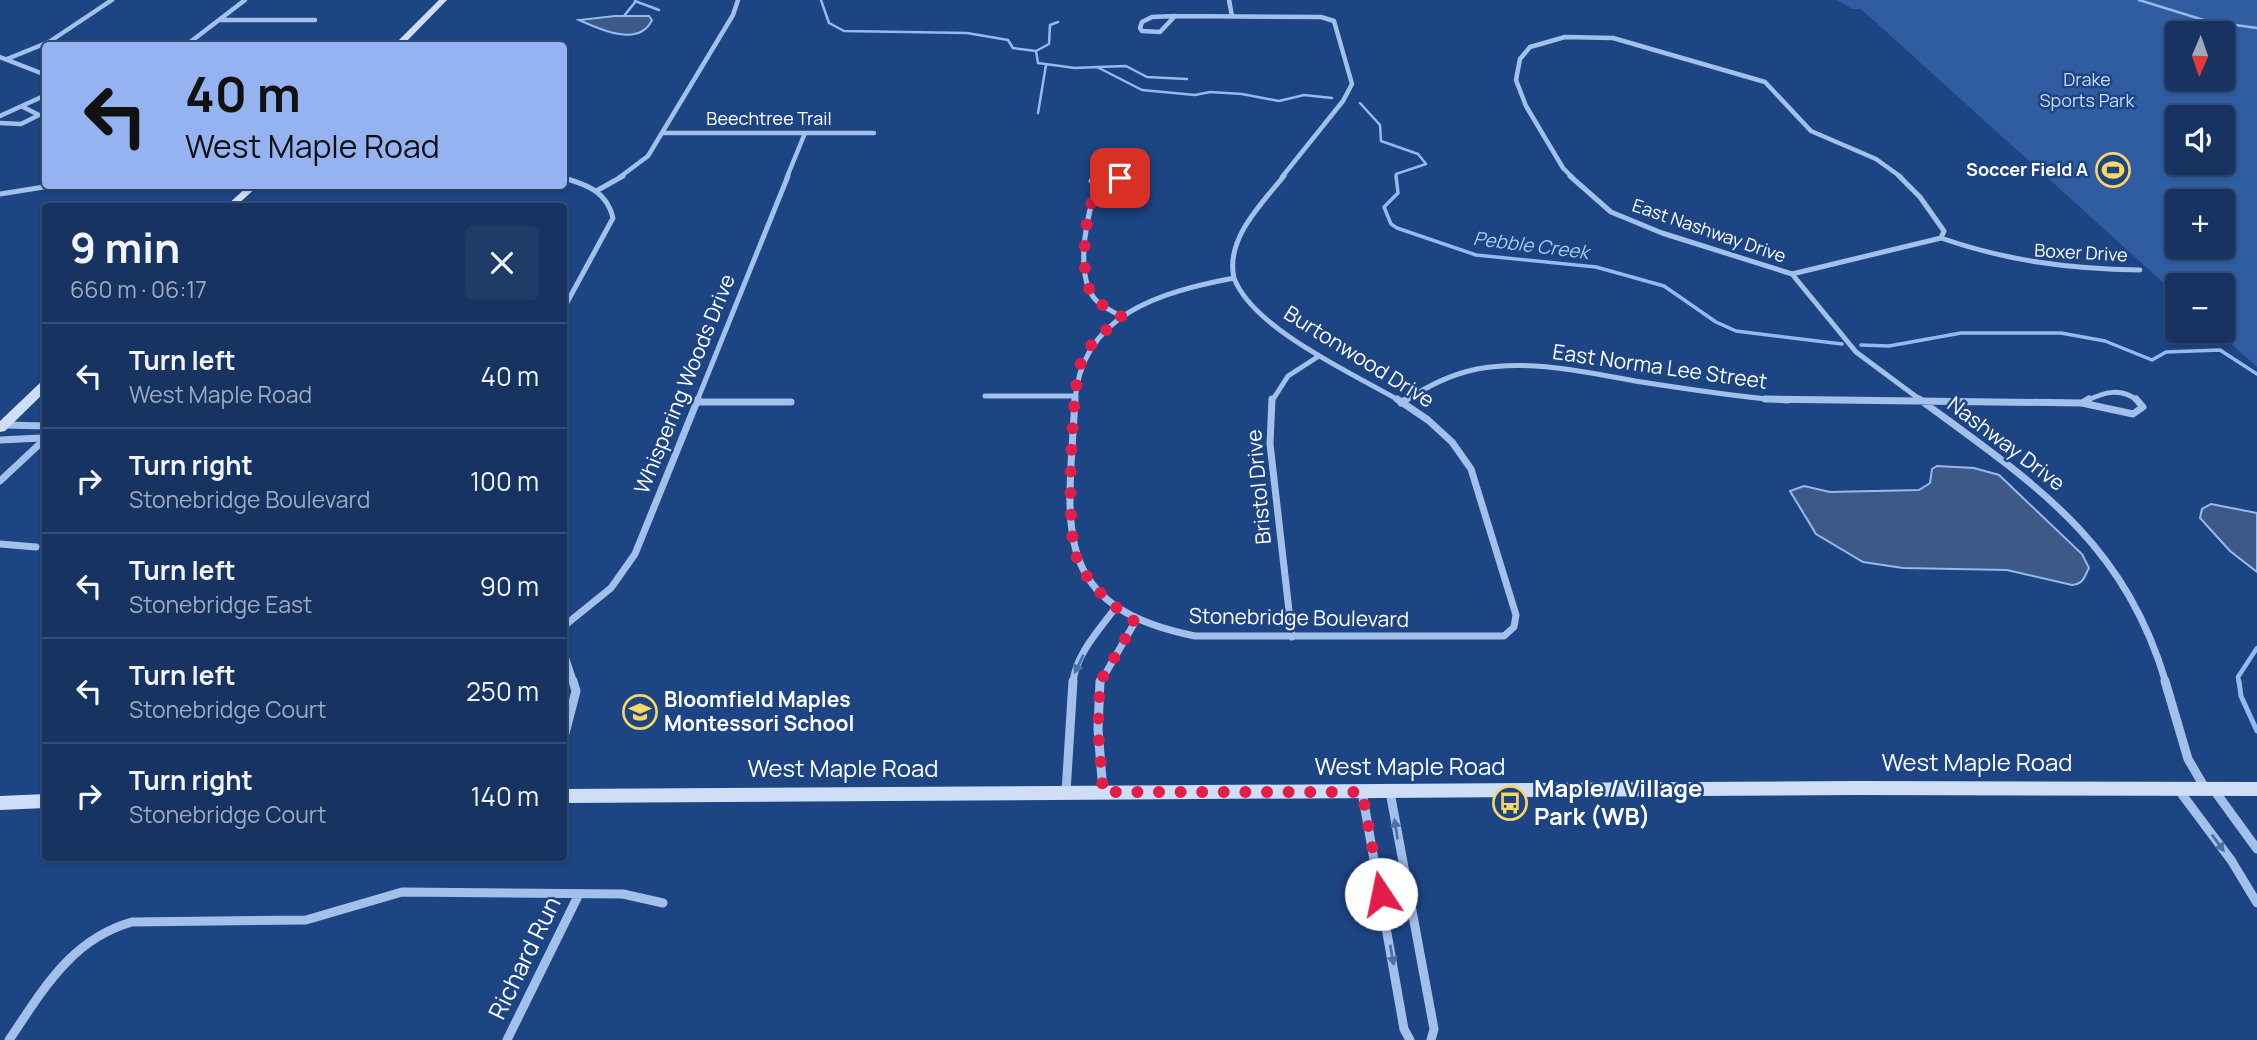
<!DOCTYPE html>
<meta charset="utf-8">
<style>
body{margin:0;font-family:Manrope,sans-serif;background:#1f3b68;color:#f1f3f6;height:100vh;display:flex;flex-direction:column;font-size:26px;white-space:nowrap}
*{box-sizing:border-box;margin:0}
p{font-size:23px;color:#9eaabe}
.icon{flex:none;width:38px;height:38px;fill:none;stroke:currentColor;stroke-width:2;stroke-linecap:round;stroke-linejoin:round}
.map{position:relative;flex:1;overflow:hidden}
.sheet{position:absolute;left:42px;top:203px;width:525px;height:658px;display:flex;flex-direction:column;background:#163362;border-radius:7px;box-shadow:0 2px 5px #0004,0 0 0 2px #354e77}
.sheet>*{flex:none}
.hud{position:absolute;left:42px;top:42px;width:525px;height:147px;border-radius:7px;box-shadow:0 2px 5px #0004,0 0 0 2px #354e77;background:#95b2f1;color:#111;overflow:hidden}
.needle{width:46px;rotate:182deg}
.tools{position:absolute;left:2165px;top:21px;display:grid;gap:14px}
.tools a{display:grid;place-items:center;width:70px;height:70px;border-radius:7px;background:#163362;box-shadow:0 2px 5px #0004,0 0 0 2px #354e77;font-size:35px}
.pin{position:absolute;display:grid;place-items:center;width:60px;height:60px;color:#fff;margin:-30px;border-radius:14px;box-shadow:0 4px 10px #0006}
.me{position:absolute;width:77px;margin:-38px;rotate:349deg;stroke-linejoin:round;filter:drop-shadow(0 0 5px #0008)}
.turn{display:flex;align-items:center;gap:24px;height:147px;padding:0 28px;font-size:32px}
.turn .icon{width:91px;height:91px;stroke-width:2.5}
.turn b{display:block;font-size:49px;line-height:60px}
.round{display:grid;place-items:center;flex:none;width:74px;height:74px;border-radius:7px;background:#1f3b68}
.overview{display:flex;align-items:center;justify-content:space-between;height:119px;padding:0 28px}
h1{font-size:42px;font-weight:700;line-height:52px}
ul{padding:0;list-style:none}
li{display:flex;align-items:center;gap:21px;height:105px;padding:0 28px;border-top:2px solid #354e77}
li div{flex:1}
li b{display:block;font-size:26px}
li em{font-style:normal}
.map>svg:first-child{display:block}
.green{fill:#305da1;fill-rule:evenodd}
.water{fill:#3c5987;stroke:#97baec;stroke-width:2}
.lines{fill:none;stroke-linecap:round;stroke-linejoin:round}
.stream-far3{stroke:#97baec;stroke-width:2.5}
.stream-far2{stroke:#97baec;stroke-width:3.5}
.stream-far1{stroke:#97baec;stroke-width:4.5}
.stream{stroke:#97baec;stroke-width:5}
.street-far3{stroke:#a3c0ea;stroke-width:4.5}
.street-far2{stroke:#a3c0ea;stroke-width:5}
.street-far1{stroke:#a3c0ea;stroke-width:7}
.street{stroke:#a3c0ea;stroke-width:9}
.secondary{fill:#cfdef7;fill-rule:evenodd}
.oneway{fill:#4c6fa7}
.route{stroke:#e11d48;stroke-width:12;stroke-dasharray:0 21.6}
.labels{text-anchor:middle;stroke-width:5;stroke-linejoin:round;paint-order:stroke}
.far-park-label{font-size:18px;fill:#c8dbf7;stroke:#1d4483}
.far-street-label{font-size:18px;fill:#fff;stroke:#1d4483}
.far-poi-label{font-size:18px;font-weight:bold;fill:#fff;stroke:#1d4483;text-anchor:end}
.far-water-label{font-size:19px;font-style:italic;fill:#afcaf1;stroke:#1d4483}
.street-label{font-size:21px;fill:#fff;stroke:#1d4483}
.poi-label{font-size:21px;font-weight:bold;fill:#fff;stroke:#1d4483;text-anchor:start}
.near-street-label{font-size:24px;fill:#fff;stroke:#1d4483}
.near-poi-label{font-size:24px;font-weight:bold;fill:#fff;stroke:#1d4483;text-anchor:start}
</style>
<div class="map">
<svg width="2257" height="1040" viewBox="0 0 2257 1040">
<rect width="100%" height="100%" fill="#1d4483"/>
<path class="green" d="M1837,0H2257V367L2217,331H2222V285H2177V295L1861,9H1852ZM2177,33H2222V79H2177ZM2177,117H2222V163H2177ZM2177,201H2222V247H2177Z"/>
<path class="water" d="M615,16H649L652,20C639,48 599,29 579,20Z
M1937,466L1974,468L1999,475L2082,554L2089,568C2084,577 2084,584 2072,585L2007,570L1903,568L1863,562L1816,534L1790,491L1804,486L1830,492L1919,490L1930,483L1932,469Z
M2211,504L2257,513V572L2230,551L2200,518L2202,509Z"/>
<g class="lines">
<path class="stream-far3" d="M821,0L829,23L844,31L967,33L1008,40L1013,48L1036,51
M2139,0L2207,21L2257,28
M635,1L659,10
M624,16L636,1
M1036,51L1038,63L1075,68L1097,67L1142,90L1195,95L1210,92L1242,94L1279,101L1304,95L1332,98
M1036,51L1049,44L1050,25L1058,22
M1098,67L1126,66L1147,77L1187,79
M1360,103L1380,125L1381,141L1418,154L1426,164L1396,174V177
M1038,113L1046,65"/>
<path class="stream-far2" d="M1396,176L1398,193L1384,207L1391,224L1397,228L1476,255L1596,267L1664,286L1716,322L1736,331L1842,344
M1861,345L1889,346L1961,333H2061L2105,341L2152,360L2166,352L2220,350L2257,374"/>
<path class="stream-far1" d="M2239,683L2238,677L2257,648"/>
<path class="stream" d="M2239,681L2241,696L2257,731"/>
<path class="street-far3" d="M1229,0L1232,16
M1175,16L1321,17L1334,21L1352,84L1343,101L1282,177
M1175,16L1160,32L1142,31L1140,28L1142,22L1152,17Z
M219,20H315
M185,46L245,0
M0,57L46,75
M7,59L49,42L112,0
M0,116L46,95
M0,123L21,124L39,115L23,107
M664,133H874
M620,177L648,156L733,15L738,0
M787,177L805,133
M1093,177L1095,173L1111,171L1119,177
M1572,177L1563,168L1526,106L1516,80L1520,59L1530,47L1565,37L1613,38L1765,82L1811,131L1876,159L1901,177"/>
<path class="street-far2" d="M1094,176L1091,181C1101,187 1111,187 1120,178L1117,176
M1570,176L1611,212L1662,233L1792,274L1941,238L1944,231L1920,197L1899,176
M564,178C588,185 607,192 613,218L564,308
M1099,185C1086,211 1075,273 1094,298C1101,307 1113,311 1122,317
M598,190L623,176
M0,194L50,186
M1941,238C2007,261 2070,269 2140,270
M1792,274L1856,352L1922,401
M1234,278C1253,329 1354,374 1400,401
M1234,278C1225,239 1262,203 1284,176
M985,396H1076
M697,401L788,176
M1075,401C1081,314 1161,292 1234,278
M1272,401L1288,376L1319,356
M1405,401C1428,386 1449,375 1477,369C1528,359 1584,372 1635,381C1686,389 1737,397 1788,401
M2086,401C2104,392 2121,387 2138,401"/>
<path class="street-far1" d="M1075,399C1069,522 1045,606 1195,636H1504L1514,627L1516,615L1471,469L1452,442L1428,420L1397,399
M1272,399L1270,444L1292,637
M1765,399L2082,403
M1919,399C2033,483 2123,539 2166,683
M697,402H791
M1401,403L1407,399
M2082,403L2133,414L2143,407L2136,399
M2082,403L2089,399
M4,425L46,426
M0,440L41,438
M0,481L46,438
M0,544L36,547
M564,626L611,588L635,554L698,399
M564,653L574,683
M1073,683C1075,655 1100,629 1116,607
M1100,683L1135,622"/>
<path class="street" d="M1100,681L1098,729L1103,792
M2165,681L2188,759L2205,788
M564,737L576,691L573,681
M2178,789L2231,860L2257,903
M2214,790L2257,849
M1066,792L1073,681
M1362,792L1404,1029L1410,1040
M1390,792L1434,1029L1431,1040
M9,1040C43,990 71,939 132,922L306,920L402,892L623,894L663,903
M507,1040L579,894"/>
<path class="secondary" d="M439,0H447L402,46H393Z
M248,186H258L236,206H226Z
M46,380V391L5,431L0,432V421L42,381Z
M1858,781L2257,782V796L1858,795L564,803V789Z
M46,794V808L0,810V796Z"/>
</g>
<defs><path id="oneway-solid" d="M-6-.8H1V-3.2L6.5 0L1 3.2V.8H-6Z" transform="scale(1.75)"/></defs>
<g class="oneway">
<use href="#oneway-solid" transform="translate(1079 664) rotate(116)"/>
<use href="#oneway-solid" transform="translate(1396 829) rotate(-99)"/>
<use href="#oneway-solid" transform="translate(2218 843) rotate(54)"/>
<use href="#oneway-solid" transform="translate(1392 955) rotate(80)"/>
</g>
<g class="lines">
<path class="route" d="M1120,178L1115,183L1099,185C1085,206 1077,276 1094,298C1100,305 1114,311 1122,317C1106,330 1091,341 1082,360C1071,383 1066,532 1076,556C1090,588 1108,601 1135,622L1100,682L1098,729L1103,792H1362L1381,894"/>
</g>
<defs>
<g id="stadium-ring" transform="scale(1.75)"><circle r="9.5" fill="#1d4483" stroke="#fad662" stroke-width="1.5"/><path d="M0-5a6.5 5 0 1 0 0 10a6.5 5 0 1 0 0-10ZM-3.5-1.8h7v3.6h-7Z" fill="#fad662"/></g>
<g id="school-ring" transform="scale(1.75)"><circle r="9.5" fill="#1d4483" stroke="#fad662" stroke-width="1.5"/><path d="M0-5L7-2L0 1L-7-2ZM-4 1L0 2.5L4 1V4Q0 6-4 4Z" fill="#fad662"/></g>
<g id="bus-ring" transform="scale(1.75)"><circle r="9.5" fill="#1d4483" stroke="#fad662" stroke-width="1.5"/><path d="M-5-6H5V4H4V6H2V4H-2V6H-4V4H-5ZM-3.5-4V0h7V-4ZM-3.5 1.2v1.5H-2V1.2ZM2 1.2v1.5H3.5V1.2Z" fill="#fad662"/></g>
</defs>
<g fill-rule="evenodd">
<use href="#stadium-ring" x="2113" y="170"/>
<use href="#school-ring" x="640" y="712"/>
<use href="#bus-ring" x="1510" y="803"/>
</g>
<g class="labels">
<g class="far-park-label">
<text x="2087" y="86">Drake<tspan x="2087" dy="21">Sports Park</tspan></text>
</g>
<g class="far-street-label">
<text x="769" y="125">Beechtree Trail</text>
<text transform="translate(1709 231) rotate(19)" y="6">East Nashway Drive</text>
<text transform="translate(2081 253) rotate(3)" y="6">Boxer Drive</text>
</g>
<g class="far-poi-label">
<text x="2088" y="176">Soccer Field A</text>
</g>
<g class="far-water-label">
<text transform="translate(1531 245) rotate(7)" y="7">Pebble Creek</text>
</g>
<g class="street-label">
<text transform="translate(1359 357) rotate(32)" y="7">Burtonwood Drive</text>
<text transform="translate(1660 367) rotate(8)" y="7">East Norma Lee Street</text>
<text transform="translate(685 384) rotate(-68)" y="7">Whispering Woods Drive</text>
<text transform="translate(2006 444) rotate(37)" y="7">Nashway Drive</text>
<text transform="translate(1259 487) rotate(-95)" y="7">Bristol Drive</text>
<text transform="translate(1299 618) rotate(1)" y="7">Stonebridge Boulevard</text>
</g>
<g class="poi-label">
<text x="664" y="707">Bloomfield Maples<tspan x="664" dy="24">Montessori School</tspan></text>
</g>
<g class="near-street-label">
<text x="1977" y="771">West Maple Road</text>
<text x="1410" y="775">West Maple Road</text>
<text x="843" y="777">West Maple Road</text>
<text transform="translate(525 958) rotate(-64)" y="8">Richard Run</text>
</g>
<g class="near-poi-label">
<text x="1534" y="797">Maple / Village<tspan x="1534" dy="28">Park (WB)</tspan></text>
</g>
</g>
</svg>
<div class="tools">
<a><svg class="needle" viewBox="-14 -14 28 28"><path d="M0-13l5 13h-10z" fill="#e53935"/><path d="M0 13l5-13h-10z" fill="#9eaabe"/></svg></a>
<a><svg class="icon" aria-label="sound" viewBox="0 0 24 24"><path d="M4 9h4l5-4v14l-5-4H4zM17 9q2 3 0 6"/></svg></a>
<a>+</a>
<a>−</a>
</div>
<div class="pin" style="left:1120px;top:178px;background:#d93025"><svg class="icon" aria-label="arrive" viewBox="0 0 24 24"><path d="M6 21V4h12l-3 4 3 4H6"/></svg></div>
<svg class="me" style="left:1381px;top:894px" viewBox="-20 -20 40 40"><circle r="19" fill="#fff"/><path d="M0-13L10 11 0 6-10 11z" fill="#e11d48"/></svg>
<div class="hud">
<div class="turn"><svg class="icon" aria-label="left" viewBox="0 0 24 24"><path d="M17 20v-9H6M10 6l-5 5 5 5"/></svg><div><b>40 m</b>West Maple Road</div></div>
</div>
<section class="sheet">
<div class="overview"><div><h1>9 min</h1><p>660 m · 06:17</p></div><a class="round"><svg class="icon" aria-label="close" viewBox="0 0 24 24"><path d="M6 6l12 12M18 6L6 18"/></svg></a></div>
<ul>
<li><svg class="icon" aria-label="left" viewBox="0 0 24 24"><path d="M17 20v-9H6M10 6l-5 5 5 5"/></svg><div><b>Turn left</b><p>West Maple Road</p></div><em>40 m</em></li>
<li><svg class="icon" aria-label="right" viewBox="0 0 24 24"><path d="M7 20v-9h11M14 6l5 5-5 5"/></svg><div><b>Turn right</b><p>Stonebridge Boulevard</p></div><em>100 m</em></li>
<li><svg class="icon" aria-label="left" viewBox="0 0 24 24"><path d="M17 20v-9H6M10 6l-5 5 5 5"/></svg><div><b>Turn left</b><p>Stonebridge East</p></div><em>90 m</em></li>
<li><svg class="icon" aria-label="left" viewBox="0 0 24 24"><path d="M17 20v-9H6M10 6l-5 5 5 5"/></svg><div><b>Turn left</b><p>Stonebridge Court</p></div><em>250 m</em></li>
<li><svg class="icon" aria-label="right" viewBox="0 0 24 24"><path d="M7 20v-9h11M14 6l5 5-5 5"/></svg><div><b>Turn right</b><p>Stonebridge Court</p></div><em>140 m</em></li>
</ul>
</section>
</div>
